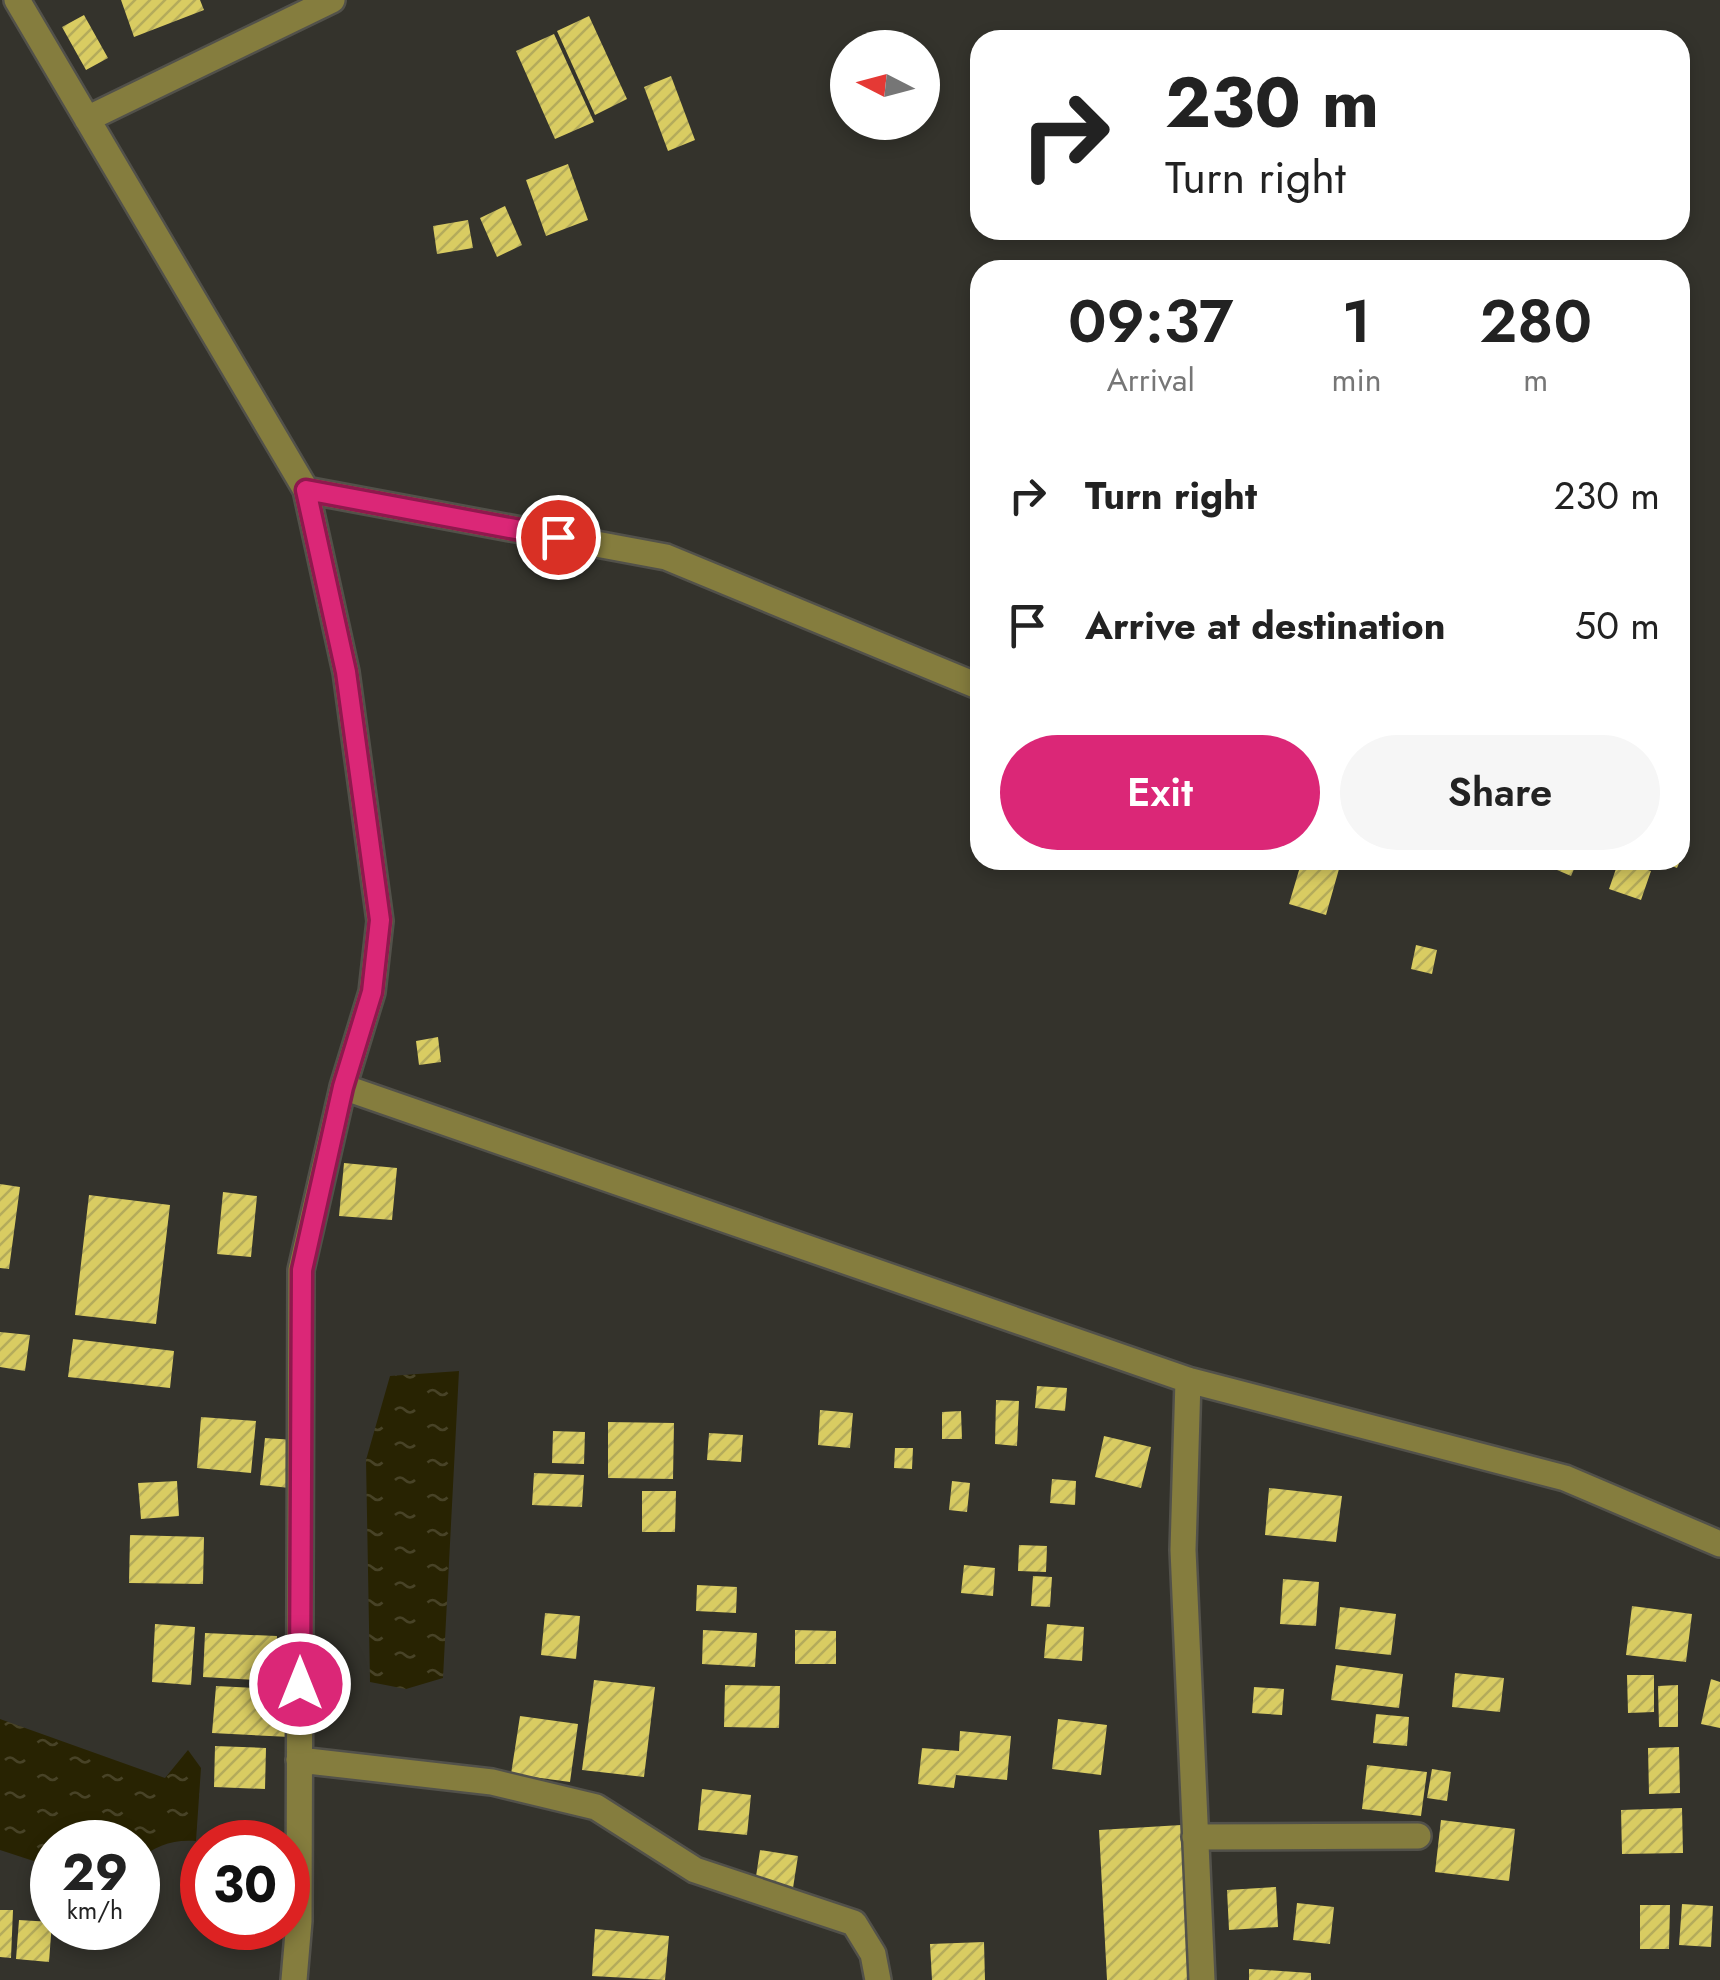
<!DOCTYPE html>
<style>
body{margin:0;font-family:Jost,sans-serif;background:#f6f6f6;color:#222;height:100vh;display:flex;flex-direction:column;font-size:38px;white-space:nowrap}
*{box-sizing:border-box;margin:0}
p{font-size:32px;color:#767676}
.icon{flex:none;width:55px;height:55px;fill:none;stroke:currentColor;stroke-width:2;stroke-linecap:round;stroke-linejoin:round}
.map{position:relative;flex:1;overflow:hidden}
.panel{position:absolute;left:970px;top:260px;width:720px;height:610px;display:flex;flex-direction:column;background:#fff;border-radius:30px;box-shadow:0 5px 15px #0003}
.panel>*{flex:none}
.banner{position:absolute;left:970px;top:30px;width:720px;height:210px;border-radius:30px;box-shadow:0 5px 15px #0003;background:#fff;color:#222;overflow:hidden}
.needle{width:65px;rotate:276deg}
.tools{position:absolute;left:830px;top:30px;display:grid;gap:20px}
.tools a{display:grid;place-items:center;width:110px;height:110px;border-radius:50%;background:#fff;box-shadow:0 5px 15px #0003;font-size:50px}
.speed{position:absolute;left:30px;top:1820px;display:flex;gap:20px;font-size:50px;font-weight:700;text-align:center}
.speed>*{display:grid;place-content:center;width:130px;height:130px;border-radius:50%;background:#fff;box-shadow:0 5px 15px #0003;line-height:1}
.speed small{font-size:25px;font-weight:400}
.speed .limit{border:15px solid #d22;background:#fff;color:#111}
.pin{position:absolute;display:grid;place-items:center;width:85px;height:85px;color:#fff;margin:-42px;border:5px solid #fff;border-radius:50%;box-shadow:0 2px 10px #0007}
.me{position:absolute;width:110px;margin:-55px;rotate:0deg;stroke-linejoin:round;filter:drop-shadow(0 0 8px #0008)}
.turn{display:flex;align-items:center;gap:35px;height:210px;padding:0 30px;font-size:45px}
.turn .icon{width:130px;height:130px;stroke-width:2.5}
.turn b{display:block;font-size:70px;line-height:85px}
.eta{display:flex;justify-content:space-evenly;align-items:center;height:170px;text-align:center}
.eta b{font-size:60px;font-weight:600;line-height:70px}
.button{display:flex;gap:20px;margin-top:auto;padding:20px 30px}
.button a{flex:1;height:115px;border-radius:60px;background:#db2777;color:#fff;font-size:40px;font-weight:600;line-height:115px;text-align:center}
.button a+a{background:#f6f6f6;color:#222}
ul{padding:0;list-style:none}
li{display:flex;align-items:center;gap:30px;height:130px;padding:0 30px}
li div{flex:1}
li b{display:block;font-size:38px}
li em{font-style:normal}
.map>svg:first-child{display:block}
.water{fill:url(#water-ripples)}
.building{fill:url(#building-hatch)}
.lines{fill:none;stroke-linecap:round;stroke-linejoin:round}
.minor-casing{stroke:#52514a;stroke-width:30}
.minor{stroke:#857d3e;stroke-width:25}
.route-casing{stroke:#8e194d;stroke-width:25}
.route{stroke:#db2777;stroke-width:18}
</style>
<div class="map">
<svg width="1720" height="1980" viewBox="0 0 1720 1980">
<defs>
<pattern id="water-ripples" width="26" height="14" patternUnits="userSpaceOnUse" patternTransform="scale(2.5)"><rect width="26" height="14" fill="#282302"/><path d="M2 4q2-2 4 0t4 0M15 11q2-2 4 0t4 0" fill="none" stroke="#484327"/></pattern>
<pattern id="building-hatch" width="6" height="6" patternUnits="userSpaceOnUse" patternTransform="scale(2.5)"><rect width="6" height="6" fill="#d9cc62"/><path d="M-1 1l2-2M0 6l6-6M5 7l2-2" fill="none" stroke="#b4ab5b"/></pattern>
</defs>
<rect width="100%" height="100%" fill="#34332c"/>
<path class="water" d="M459,1371L443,1678L406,1689L370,1682L366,1460L390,1376Z
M0,1719L165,1778L188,1750L201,1768L196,1841C173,1839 155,1846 138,1860V1842H52V1867L0,1850Z"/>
<path class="building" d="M121,0H200L204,10L134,37Z
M84,15L108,58L86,70L62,27Z
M589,16L627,99L595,115L557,31Z
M554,34L594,122L555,139L516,51Z
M671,76L695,140L668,151L644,87Z
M568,164L588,220L546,236L526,180Z
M505,206L522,245L497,257L480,218Z
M468,220L473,248L437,254L433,226Z
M1680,839L1688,842L1677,868L1657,860H1680Z
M1302,860L1339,869L1326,915L1289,904Z
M1534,860H1578L1571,876Z
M1619,860L1651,871L1641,900L1609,889Z
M1416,945L1437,950L1432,974L1411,969Z
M438,1037L441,1062L419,1065L416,1041Z
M344,1163L397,1168L392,1220L339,1216Z
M0,1184L20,1187L9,1269L0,1268Z
M223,1192L257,1196L251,1257L217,1254Z
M89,1195L170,1205L156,1324L75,1315Z
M0,1332L30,1335L25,1371L0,1367Z
M73,1339L174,1351L170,1388L68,1377Z
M1037,1386L1067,1388L1065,1411L1035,1408Z
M996,1400L1019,1401L1017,1446L995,1444Z
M820,1410L853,1413L850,1448L818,1445Z
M961,1411L962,1439H942V1412Z
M201,1417L256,1421L251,1473L197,1468Z
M608,1422L674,1423L673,1479L608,1478Z
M553,1431L585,1432L584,1464L552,1463Z
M709,1433L743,1435L741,1462L707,1460Z
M1104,1436L1151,1447L1141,1488L1095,1477Z
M265,1438L294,1440L290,1488L260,1485Z
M895,1448H913L912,1469L894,1468Z
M534,1473L584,1475L582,1507L532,1505Z
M1052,1479L1076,1481L1075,1505L1050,1503Z
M177,1481L179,1516L141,1519L138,1483Z
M952,1481L970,1483L967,1512L949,1510Z
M1269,1488L1342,1496L1336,1542L1265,1535Z
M642,1491H676L675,1532H642Z
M130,1535L204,1537L203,1584L129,1583Z
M1019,1545L1047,1546L1046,1572L1018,1571Z
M964,1565L995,1568L993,1596L961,1593Z
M1033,1576L1052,1577L1050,1607L1031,1606Z
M1283,1579L1319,1582L1316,1626L1280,1624Z
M697,1585L737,1587L736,1613L696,1611Z
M1632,1606L1692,1614L1686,1662L1626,1655Z
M1340,1607L1396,1614L1391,1655L1335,1649Z
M545,1613L580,1616L576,1659L541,1655Z
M155,1624L195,1627L191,1685L152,1682Z
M1047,1624L1084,1627L1082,1661L1044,1658Z
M703,1630L757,1633L755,1667L702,1664Z
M795,1630L836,1631V1664H795Z
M205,1633L277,1636L275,1681L203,1677Z
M1336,1665L1403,1674L1399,1708L1331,1700Z
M1455,1673L1504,1678L1500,1712L1452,1707Z
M1627,1675H1654V1712L1628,1713Z
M1711,1679L1720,1682V1728L1701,1724Z
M594,1680L655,1687L644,1777L582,1770Z
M725,1685L780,1686L779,1728L724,1727Z
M1678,1685V1727H1659L1658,1686Z
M216,1686L292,1690L290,1737L212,1733Z
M1254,1687L1284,1689L1282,1715L1252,1713Z
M1376,1714L1409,1717L1407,1746L1373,1743Z
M520,1716L578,1724L570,1782L511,1774Z
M1058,1719L1107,1725L1101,1775L1052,1769Z
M960,1731L1011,1736L1007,1780L956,1775L954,1788L918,1784L922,1748L959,1751Z
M215,1746L266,1748L265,1789L214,1787Z
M1679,1747L1680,1793L1649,1794L1648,1748Z
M1367,1765L1427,1772L1421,1816L1362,1809Z
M1432,1769L1451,1772L1447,1801L1427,1798Z
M702,1789L751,1795L747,1835L698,1830Z
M1682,1808L1683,1853L1622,1854L1621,1810Z
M1441,1820L1515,1829L1509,1881L1435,1872Z
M1181,1825L1189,1980H1107L1099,1830Z
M760,1850L798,1856L793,1888L755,1883Z
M1276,1887L1278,1927L1229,1930L1227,1890Z
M1297,1903L1334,1907L1330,1944L1293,1940Z
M1682,1904L1713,1906L1711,1947L1679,1945Z
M1640,1905H1670L1669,1949H1640Z
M0,1910H13L11,1958L0,1957Z
M19,1920L52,1922L49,1962L16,1959Z
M595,1929L669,1936L665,1980L592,1976Z
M984,1942L985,1980H932L930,1944Z
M1249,1969L1311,1973V1980H1249Z"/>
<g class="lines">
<g class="minor-casing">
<path id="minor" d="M17,0L306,490L346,672L380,921L372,992L343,1087L301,1270L299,1921L294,1980
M87,119L332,0
M306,490L666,557L980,687
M343,1087L1188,1380L1565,1478L1720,1544
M1188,1380L1183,1550L1202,1980
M299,1760L492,1782L596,1807L695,1870L854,1923L873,1954L878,1980
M1195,1837L1418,1836"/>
</g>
<use href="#minor" class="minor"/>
</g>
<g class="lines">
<g class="route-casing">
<path id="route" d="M300,1684L302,1270L343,1087L372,992L380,920L346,672L306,490L558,537"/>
</g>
<use href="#route" class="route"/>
</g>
</svg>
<div class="tools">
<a><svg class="needle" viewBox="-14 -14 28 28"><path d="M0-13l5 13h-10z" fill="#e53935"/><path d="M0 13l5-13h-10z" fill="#767676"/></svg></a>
</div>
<div class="speed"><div>29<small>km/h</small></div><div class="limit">30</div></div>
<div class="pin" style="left:558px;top:537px;background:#d93025"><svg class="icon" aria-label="arrive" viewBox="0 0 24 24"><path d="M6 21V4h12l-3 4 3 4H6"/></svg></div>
<svg class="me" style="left:300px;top:1684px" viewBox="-20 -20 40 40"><circle r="17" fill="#db2777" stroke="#fff" stroke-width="3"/><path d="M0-11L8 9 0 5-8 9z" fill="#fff"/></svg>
<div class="banner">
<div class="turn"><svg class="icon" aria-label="right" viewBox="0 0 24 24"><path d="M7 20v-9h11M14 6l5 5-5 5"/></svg><div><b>230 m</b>Turn right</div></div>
</div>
<section class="panel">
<div class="eta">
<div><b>09:37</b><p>Arrival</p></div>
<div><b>1</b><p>min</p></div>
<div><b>280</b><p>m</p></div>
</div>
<ul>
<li><svg class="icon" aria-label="right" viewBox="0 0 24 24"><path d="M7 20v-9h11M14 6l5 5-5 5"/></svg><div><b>Turn right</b></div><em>230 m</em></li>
<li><svg class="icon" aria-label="arrive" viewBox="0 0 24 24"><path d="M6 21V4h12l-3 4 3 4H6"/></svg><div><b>Arrive at destination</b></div><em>50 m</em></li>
</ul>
<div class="button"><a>Exit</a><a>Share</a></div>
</section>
</div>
